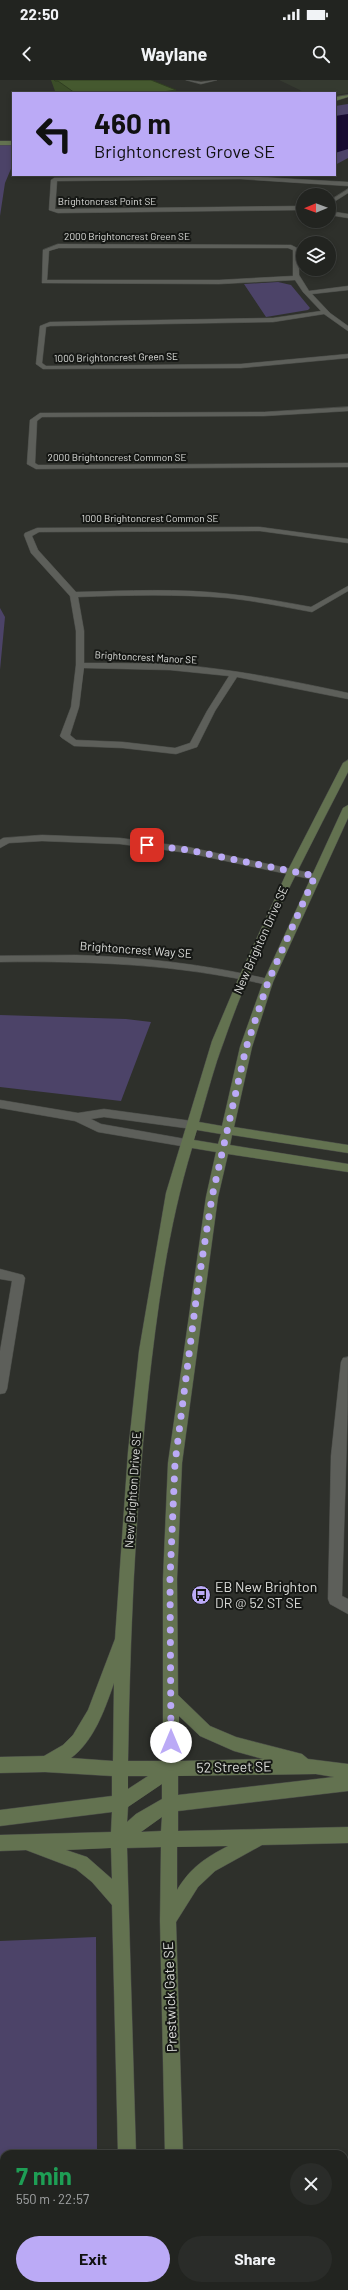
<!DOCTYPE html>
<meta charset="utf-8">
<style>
body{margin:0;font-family:Barlow,sans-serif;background:#2a2c29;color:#f1f3f6;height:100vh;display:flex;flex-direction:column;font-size:15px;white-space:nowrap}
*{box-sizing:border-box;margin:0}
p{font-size:13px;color:#a2a4a5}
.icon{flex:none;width:22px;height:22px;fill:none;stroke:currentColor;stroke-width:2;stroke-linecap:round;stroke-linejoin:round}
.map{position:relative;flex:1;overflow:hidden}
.drawer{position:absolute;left:0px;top:2070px;width:348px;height:140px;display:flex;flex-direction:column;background:#222420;border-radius:12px 12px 0 0;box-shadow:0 2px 6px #0003,0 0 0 1px #3f413e}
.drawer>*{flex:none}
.hud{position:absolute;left:12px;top:12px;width:324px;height:84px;border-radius:0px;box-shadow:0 2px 6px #0003,0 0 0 1px #3f413e;background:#bbaaf6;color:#111;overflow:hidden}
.needle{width:26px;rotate:269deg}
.fabs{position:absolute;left:296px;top:108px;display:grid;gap:8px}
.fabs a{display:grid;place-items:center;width:40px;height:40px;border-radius:50%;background:#222420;box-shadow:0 2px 6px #0003,0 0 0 1px #3f413e;font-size:20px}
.pin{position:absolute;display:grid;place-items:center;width:34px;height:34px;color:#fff;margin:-17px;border-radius:8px;box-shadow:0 2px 6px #0006}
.me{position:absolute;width:44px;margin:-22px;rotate:0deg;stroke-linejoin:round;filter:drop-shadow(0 0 3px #0008)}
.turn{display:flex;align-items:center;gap:14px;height:84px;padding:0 16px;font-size:18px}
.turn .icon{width:52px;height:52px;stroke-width:2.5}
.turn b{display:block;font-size:28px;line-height:34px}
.round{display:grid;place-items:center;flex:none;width:42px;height:42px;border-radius:21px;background:#2a2c29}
.summary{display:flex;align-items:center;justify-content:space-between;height:68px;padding:0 16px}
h1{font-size:24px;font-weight:700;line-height:30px;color:#1e9e55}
.cta{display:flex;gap:8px;margin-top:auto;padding:8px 16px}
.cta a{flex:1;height:46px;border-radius:24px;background:#bbaaf6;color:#111;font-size:16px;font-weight:700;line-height:46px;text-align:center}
.cta a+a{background:#2a2c29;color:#f1f3f6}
.status{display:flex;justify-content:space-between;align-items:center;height:28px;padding:0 20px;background:#222420;direction:ltr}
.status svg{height:11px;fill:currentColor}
header{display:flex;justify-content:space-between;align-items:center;height:52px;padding:0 16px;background:#222420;font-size:18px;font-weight:700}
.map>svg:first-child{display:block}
.built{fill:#353a30}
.green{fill:#4c4368}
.water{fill:#180c31}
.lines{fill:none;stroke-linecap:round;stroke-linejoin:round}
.street-casing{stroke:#494b47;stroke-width:1}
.secondary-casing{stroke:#494b47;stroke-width:1}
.street{fill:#5d5f5a;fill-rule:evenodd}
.secondary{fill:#637250;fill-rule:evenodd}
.wall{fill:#3b4d28}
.shaded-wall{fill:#303e21}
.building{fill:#45592f;stroke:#303e21}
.route{stroke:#bbaaf6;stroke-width:7;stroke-dasharray:0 12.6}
.labels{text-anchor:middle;stroke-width:4;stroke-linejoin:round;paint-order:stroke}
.far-street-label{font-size:10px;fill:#dcddda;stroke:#161815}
.street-label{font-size:12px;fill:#dcddda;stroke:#161815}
.near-poi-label{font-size:14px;fill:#dcddda;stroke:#161815;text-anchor:start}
.near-street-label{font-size:14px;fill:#dcddda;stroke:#161815}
</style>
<div class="status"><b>22:50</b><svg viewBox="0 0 49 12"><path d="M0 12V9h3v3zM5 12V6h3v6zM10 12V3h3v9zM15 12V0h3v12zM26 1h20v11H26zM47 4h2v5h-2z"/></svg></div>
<header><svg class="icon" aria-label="back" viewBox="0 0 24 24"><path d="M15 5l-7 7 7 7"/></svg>Waylane<svg class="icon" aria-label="search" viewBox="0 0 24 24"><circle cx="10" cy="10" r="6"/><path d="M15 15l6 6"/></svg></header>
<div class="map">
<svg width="348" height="2210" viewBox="0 0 348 2210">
<rect width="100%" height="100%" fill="#2e302b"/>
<path class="built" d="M279,0H348V13L335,15V13H306Z"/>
<path class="green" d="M348,24V78L335,85V26Z
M0,65H13V84L5,103L0,136Z
M278,202L291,205L310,228L308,230L266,237L244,204Z
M0,528L5,537L0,590Z
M0,935L126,939L151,942L121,1021L0,1007Z
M96,1857L97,2074H4V2206H99V2210H0V1861Z"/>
<path class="water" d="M348,34V69L335,73V36Z"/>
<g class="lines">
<g class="street-casing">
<path id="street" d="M186,0L201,2L217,0L201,4Z
M240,96L348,102V106L240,99L60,101H57L55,129H58L303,126V130L58,133L49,130L51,100L54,98Z
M348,109V113L329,125V121Z
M329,131L348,134V138L329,135Z
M58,164L291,165L299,169V195L309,211L348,206V210L312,214L330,233L348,246V251L324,234L273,242L50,246L46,247L42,283L46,286L241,284L348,274V278L241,288L43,289L36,284L40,246L50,242L273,238L321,231L303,212L295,200L219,204L42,203L43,170ZM59,168H288L293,170V196L219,200H47L49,171Z
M348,327V331L264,336L42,337L37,341L35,383L38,385H74L348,383V387L36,389L27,384L30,340L40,333L264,332Z
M260,447L348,459V463L260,451L39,452L32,456L38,470L76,512C127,511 178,508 229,514C257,517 284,522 311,527L348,506V511L312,532C284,527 256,521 228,518C178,514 128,515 78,517L84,551V583C117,583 150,583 182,585C238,590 293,601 348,613V619L237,597L215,631L197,667L176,674L123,668L74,666L62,658L60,656L71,627L76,585V551L70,516L31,473L24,455L25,453L37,448ZM84,588L170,590L229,596L207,631L190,663L175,668L123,662L76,660L70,655L79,627Z
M42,755L120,758L188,767L315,794L320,797L315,800L188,773L120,764L42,761L9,763L0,768V760L3,758Z
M76,875C141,877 204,884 268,899L273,902L268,905C176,884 94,881 0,882V876Z
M0,1020L78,1033L104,1029L192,1041L198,1045L192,1049L104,1037L91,1039L101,1044L191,1060L193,1063L191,1066L187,1067L98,1052L75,1041L0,1028Z
M0,1189L23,1195L25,1198L7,1309L5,1313L0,1314V1271L12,1201L0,1199Z
M348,1277C348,1356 344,1436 342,1516L348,1519V1534L330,1524L328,1519L331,1376L341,1282L343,1278Z"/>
</g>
<g class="secondary-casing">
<path id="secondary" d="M348,15V17L335,21V17Z
M0,61H13V65H0Z
M348,680V692C303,780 256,868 224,961C214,987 207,1015 199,1042L222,1046L240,967L263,902L343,728L348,725V738L273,902L252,967L234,1047L348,1065V1073L232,1055L230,1065L348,1084V1092L228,1074L218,1117L182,1383L177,1499L178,1615L210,1646L236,1657L302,1674L308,1679L348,1684V1711L178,1731V1751L348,1747V1763L262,1765L215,1791L198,1807L176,1842L183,2074H165L160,1841L161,1767L127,1768L136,2074H118L112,1825L92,1802L76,1789L26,1770L0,1771V1755L111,1752L112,1732L0,1746V1730L112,1716V1696L45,1692L0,1693V1677L44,1676L63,1665L73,1655L88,1630L115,1559L128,1372L139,1271L166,1113L212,961L239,897L287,792L343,683ZM197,1050L221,1054L218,1064L194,1060ZM192,1068L216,1072L206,1117L168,1383L163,1499V1681H128C130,1558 135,1435 148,1312C157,1230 168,1147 192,1068ZM114,1603L113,1681L71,1678C94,1661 105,1629 114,1603ZM179,1636L200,1656L234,1671L263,1679L179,1681ZM316,1694L334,1697L178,1715V1696ZM128,1696H148L128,1709ZM162,1704V1719L136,1734L127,1742L128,1727ZM162,1737L161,1751L141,1752ZM228,1766C205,1778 191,1787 177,1810V1767ZM111,1768L112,1799L87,1777L66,1770Z
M117,2206H137V2210H117Z
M168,2206H188V2210H168Z"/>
</g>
<use href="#street" class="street"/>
<use href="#secondary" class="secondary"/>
</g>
<path class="wall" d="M51,0H151L176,10V13H61L58,11H55Z"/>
<path class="shaded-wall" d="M176,10V13H156Z"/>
<path class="building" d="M54,0H151L176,10L156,13H75L58,1H55Z"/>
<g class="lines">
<path class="route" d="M147,765L188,770L315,796L268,902L246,968L212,1117L198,1205L175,1383L170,1499L171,1662"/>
</g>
<defs>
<g id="bus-disc" transform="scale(1)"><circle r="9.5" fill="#bbaaf6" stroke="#161815"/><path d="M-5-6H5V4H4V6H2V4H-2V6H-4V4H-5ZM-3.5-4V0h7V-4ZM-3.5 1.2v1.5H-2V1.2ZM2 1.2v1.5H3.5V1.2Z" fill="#111"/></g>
</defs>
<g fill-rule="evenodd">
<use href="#bus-disc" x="201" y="1515"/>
</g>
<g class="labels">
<g class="far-street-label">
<text x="107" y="125">Brightoncrest Point SE</text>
<text x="127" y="160">2000 Brightoncrest Green SE</text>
<text transform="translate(116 277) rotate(-1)" y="4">1000 Brightoncrest Green SE</text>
<text x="117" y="381">2000 Brightoncrest Common SE</text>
<text x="150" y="442">1000 Brightoncrest Common SE</text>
<text transform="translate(146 577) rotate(3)" y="4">Brightoncrest Manor SE</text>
</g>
<g class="street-label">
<text transform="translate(261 860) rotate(-66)" y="4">New Brighton Drive SE</text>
<text transform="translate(136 870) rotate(4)" y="4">Brightoncrest Way SE</text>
<text transform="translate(133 1410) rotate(-86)" y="4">New Brighton Drive SE</text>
</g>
<g class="near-poi-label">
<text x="215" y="1512">EB New Brighton<tspan x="215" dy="16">DR @ 52 ST SE</tspan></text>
</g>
<g class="near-street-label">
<text transform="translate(234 1687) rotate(-1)" y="5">52 Street SE</text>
<text transform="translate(170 1917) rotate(-92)" y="5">Prestwick Gate SE</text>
</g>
</g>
</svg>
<div class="fabs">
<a><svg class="needle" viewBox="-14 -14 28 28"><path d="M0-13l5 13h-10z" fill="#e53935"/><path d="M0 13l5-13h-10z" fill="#a2a4a5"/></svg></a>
<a><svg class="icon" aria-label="layers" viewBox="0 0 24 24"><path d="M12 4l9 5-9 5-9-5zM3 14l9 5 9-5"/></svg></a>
</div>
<div class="pin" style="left:147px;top:765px;background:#d93025"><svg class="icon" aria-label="arrive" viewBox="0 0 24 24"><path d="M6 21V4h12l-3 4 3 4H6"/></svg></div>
<svg class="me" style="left:171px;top:1662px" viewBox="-20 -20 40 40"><circle r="19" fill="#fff"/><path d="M0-13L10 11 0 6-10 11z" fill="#bbaaf6"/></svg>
<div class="hud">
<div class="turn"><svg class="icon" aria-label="left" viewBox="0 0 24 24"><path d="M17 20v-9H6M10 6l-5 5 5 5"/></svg><div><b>460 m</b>Brightoncrest Grove SE</div></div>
</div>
<section class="drawer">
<div class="summary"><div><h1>7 min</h1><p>550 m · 22:57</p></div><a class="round"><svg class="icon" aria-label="close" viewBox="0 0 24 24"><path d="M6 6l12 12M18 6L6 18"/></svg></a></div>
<div class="cta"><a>Exit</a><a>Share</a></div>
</section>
</div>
